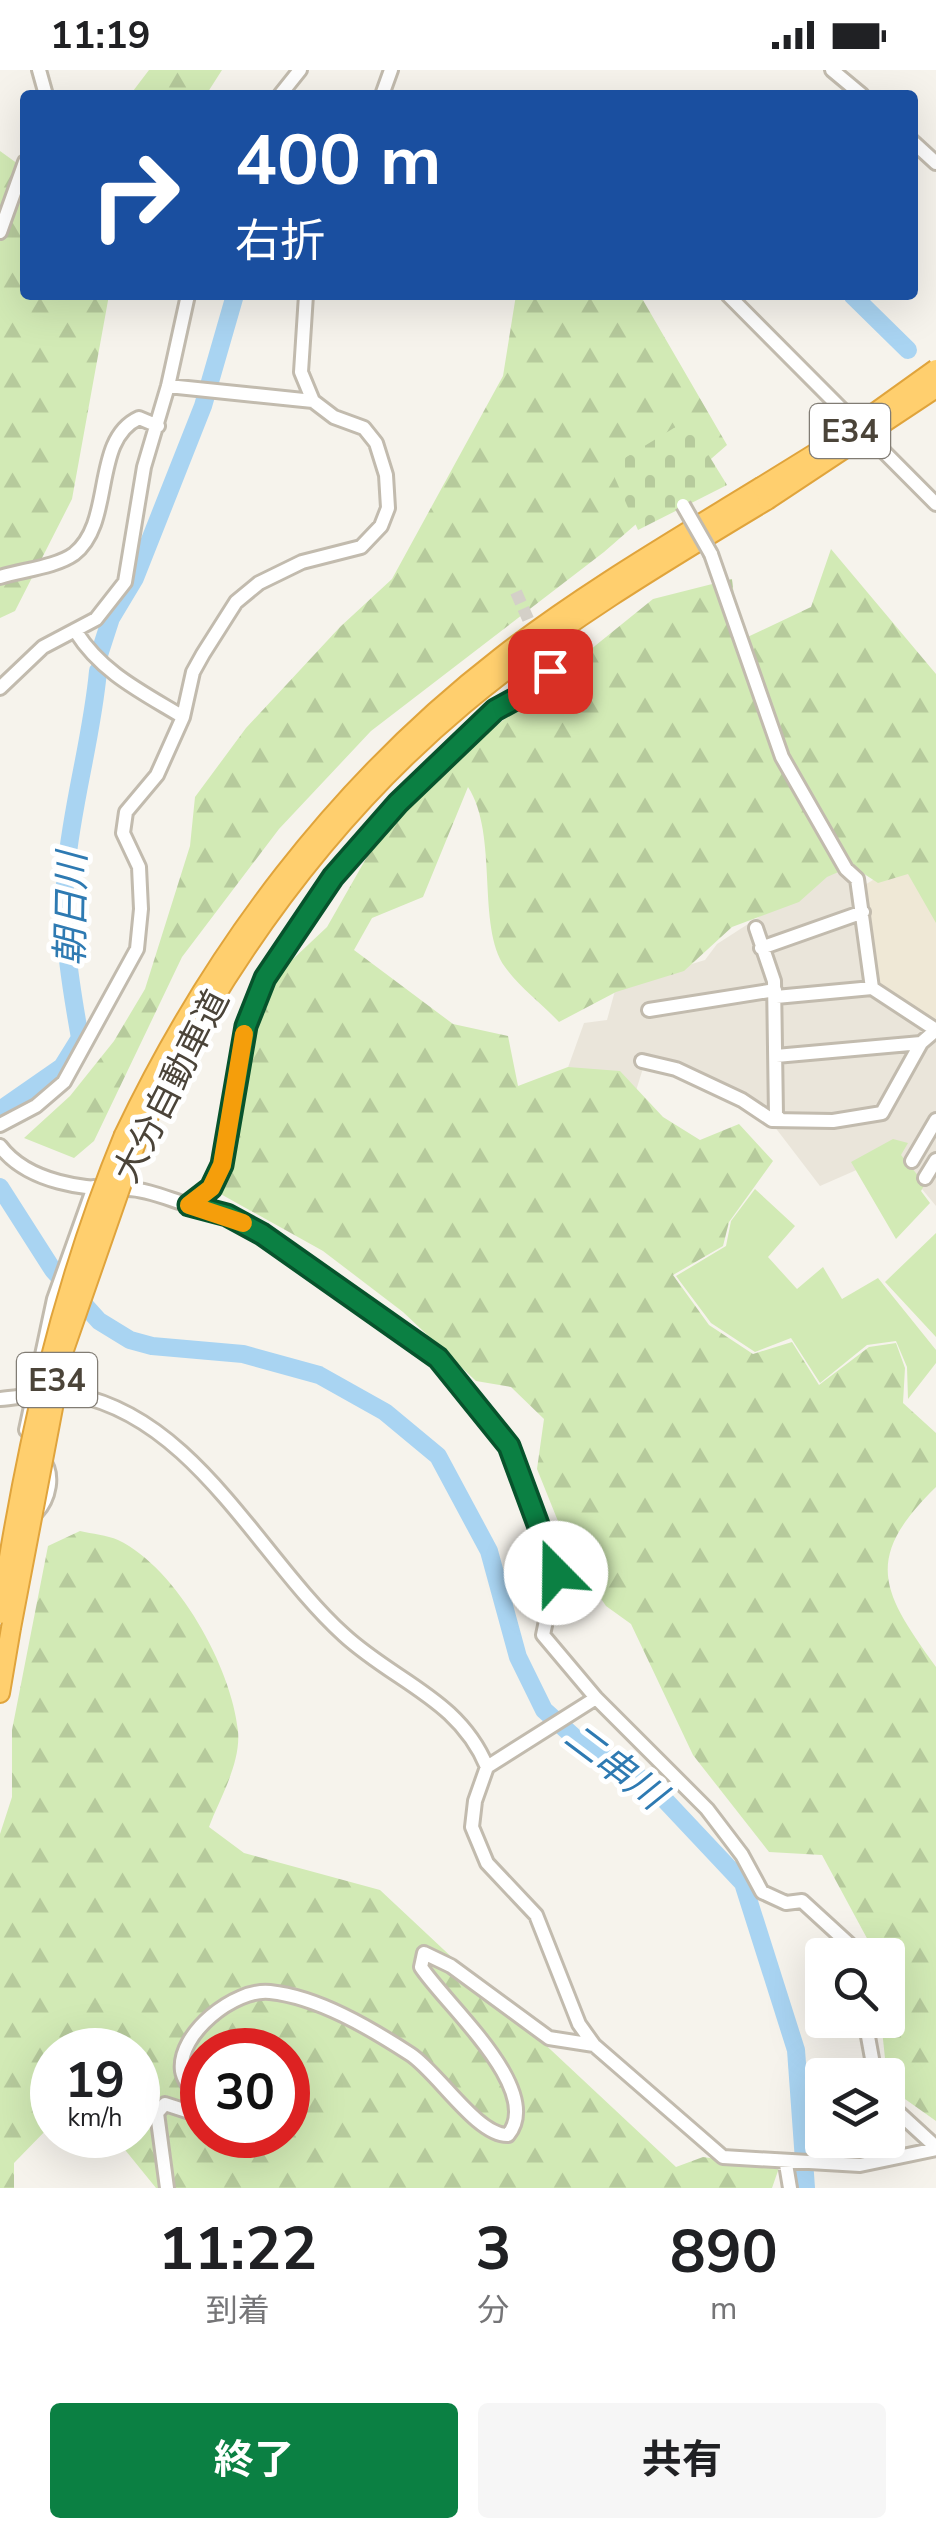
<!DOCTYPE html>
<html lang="ja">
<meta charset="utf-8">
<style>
body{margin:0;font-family:"Nunito Sans","Noto Sans JP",sans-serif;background:#f6f6f6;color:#202124;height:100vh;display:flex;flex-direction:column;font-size:38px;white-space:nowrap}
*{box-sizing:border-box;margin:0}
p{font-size:32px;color:#757577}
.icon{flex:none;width:55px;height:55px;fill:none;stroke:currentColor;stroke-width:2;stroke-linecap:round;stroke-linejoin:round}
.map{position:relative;height:2118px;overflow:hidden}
.sheet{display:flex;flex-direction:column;background:#fff;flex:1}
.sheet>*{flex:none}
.top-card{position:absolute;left:20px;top:20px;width:898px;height:210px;border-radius:10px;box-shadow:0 10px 40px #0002;background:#1a4fa0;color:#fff;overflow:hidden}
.tools{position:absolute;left:805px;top:1868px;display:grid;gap:20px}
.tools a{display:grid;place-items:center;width:100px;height:100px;border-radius:10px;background:#fff;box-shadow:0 10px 40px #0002;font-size:50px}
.speed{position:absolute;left:30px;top:1958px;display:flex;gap:20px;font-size:50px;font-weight:700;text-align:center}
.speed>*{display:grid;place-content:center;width:130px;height:130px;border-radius:50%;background:#fff;box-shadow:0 10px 40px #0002;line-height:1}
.speed small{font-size:25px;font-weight:400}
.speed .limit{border:15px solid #d22;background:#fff;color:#111}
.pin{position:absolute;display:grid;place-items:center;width:85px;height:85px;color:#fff;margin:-42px;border-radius:20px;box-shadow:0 5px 15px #0006}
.me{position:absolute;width:110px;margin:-55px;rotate:338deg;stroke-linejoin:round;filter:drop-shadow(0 0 8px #0008)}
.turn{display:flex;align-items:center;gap:35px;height:210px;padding:0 50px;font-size:45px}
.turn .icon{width:130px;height:130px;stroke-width:2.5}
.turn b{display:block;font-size:70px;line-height:85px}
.eta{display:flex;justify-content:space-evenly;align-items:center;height:170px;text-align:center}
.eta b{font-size:60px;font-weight:700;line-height:70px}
.primary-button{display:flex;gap:20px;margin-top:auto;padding:20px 50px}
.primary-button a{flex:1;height:115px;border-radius:10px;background:#0b8043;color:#fff;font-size:40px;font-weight:700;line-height:115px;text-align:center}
.primary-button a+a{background:#f6f6f6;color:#202124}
.status{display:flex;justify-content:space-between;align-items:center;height:70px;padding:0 50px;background:#fff;direction:ltr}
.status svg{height:28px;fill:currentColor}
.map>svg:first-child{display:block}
.residential{fill:#eae5da}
.education{fill:#efe8d6}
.green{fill:#d2eab5}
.forest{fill:url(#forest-firs);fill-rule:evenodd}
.cemetery{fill:url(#cemetery-stones)}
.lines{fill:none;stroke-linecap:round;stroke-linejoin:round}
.river{stroke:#a9d4f2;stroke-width:18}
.minor-tunnel{stroke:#d4d0c8;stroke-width:12;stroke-dasharray:12 6;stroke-linecap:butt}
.minor-casing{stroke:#c2bbae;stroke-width:18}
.highway-casing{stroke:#e0a43c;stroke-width:22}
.minor{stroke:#fff;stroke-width:12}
.highway{stroke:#ffcf6e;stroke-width:18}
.minor-bridge-casing{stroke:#c2bbae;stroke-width:18;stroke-linecap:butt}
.highway-bridge-casing{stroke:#e0a43c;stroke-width:22;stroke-linecap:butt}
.minor-bridge{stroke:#fff;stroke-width:12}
.highway-bridge{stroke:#ffcf6e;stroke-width:18}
.route-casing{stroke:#07532c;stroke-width:25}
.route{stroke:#0b8043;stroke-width:18}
.slow{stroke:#f59e0b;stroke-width:18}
.labels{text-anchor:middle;stroke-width:10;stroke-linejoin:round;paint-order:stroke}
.shield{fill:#fff;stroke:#817c74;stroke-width:2.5}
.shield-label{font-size:32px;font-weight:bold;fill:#4b4439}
.street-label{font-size:35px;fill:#4b4439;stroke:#fff}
.water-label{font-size:38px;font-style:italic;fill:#2e7ab2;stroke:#fff}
</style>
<div class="status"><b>11:19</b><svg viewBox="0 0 49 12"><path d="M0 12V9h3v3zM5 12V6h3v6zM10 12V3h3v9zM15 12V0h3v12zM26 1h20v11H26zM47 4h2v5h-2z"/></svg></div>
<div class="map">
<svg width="936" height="2118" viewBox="0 0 936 2118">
<defs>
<pattern id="forest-firs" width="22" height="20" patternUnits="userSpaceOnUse" patternTransform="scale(2.5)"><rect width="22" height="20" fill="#d2eab5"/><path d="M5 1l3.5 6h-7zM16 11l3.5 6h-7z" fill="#b6ca9c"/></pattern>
<pattern id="cemetery-stones" width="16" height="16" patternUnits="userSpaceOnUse" patternTransform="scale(2.5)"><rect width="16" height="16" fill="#d2eab5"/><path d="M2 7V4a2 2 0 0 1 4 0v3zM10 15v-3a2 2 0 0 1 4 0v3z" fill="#b6ca9c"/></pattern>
</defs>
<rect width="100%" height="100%" fill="#f6f3ec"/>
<path class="residential" d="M837,797L855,811L871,920L936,961V1136L893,1084L820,1116L771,1052L675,1001L644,995L635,1024L566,1003L584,953L607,950L616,917L705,890L717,874Z"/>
<path class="education" d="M926,778L936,779V955L880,916L863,816Z"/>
<path class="green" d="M893,1069L908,1073L901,1085L925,1114L921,1121L930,1133L896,1169L851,1092Z
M755,1119L795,1156L768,1187L797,1219L823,1197L842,1229L878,1208L936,1280V1293L908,1329L907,1297L896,1271L867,1275L820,1313L791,1268L755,1282L711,1253L676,1206L726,1176L731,1151Z
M936,1163V1267L885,1212Z"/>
<path class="forest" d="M149,0H222L206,25H130Z
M0,81L25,99V225H109L72,429L15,541L0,548Z
M516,225H640L727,375L604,482L371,661L279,759L182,887L94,1071L74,1088L24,1068L70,1026L114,971L145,919L190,776L195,727L246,658L340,557L392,509L503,306Z
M831,479L936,604V853L908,804L878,813L852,796L827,807L799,832L732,857L684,901L616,922L559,952C542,934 519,917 505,897C476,856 499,765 468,717L423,827L372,848L354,880L453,954L508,966L518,1016L568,997L620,1001L663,1047L700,1070L739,1054L773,1091L729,1152L723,1176L673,1205L709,1255L753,1284L792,1272L819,1315L869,1277L896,1273L905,1298L903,1333L936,1363V1417C862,1489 882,1522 936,1597V2051L888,2017L881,1950H888V1885H876L822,1785L769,1782L693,1685L631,1554L606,1536L572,1486L537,1399L544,1349L511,1317L476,1311L403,1242L323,1181L217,1122L234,1075L250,962L276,905L327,857L372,778L433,707L653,529L732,509L739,571L811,537Z
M80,1461C92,1464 107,1465 118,1470C177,1498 232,1598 238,1661C241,1693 220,1728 209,1757L244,1783L380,1820L676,2097L703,2087L779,2098L772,2118H156L113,2065H138V1980H52V2054L14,2093V2118H0V1764L12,1727V1660L48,1476ZM202,1980H288V2065H202Z"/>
<path class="cemetery" d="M687,350L727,415L638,460L610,397Z"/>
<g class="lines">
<path class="river" d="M852,225L908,280
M99,585L111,548L135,508L203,336L235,225
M0,1040L62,997L80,968C70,912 61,857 66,800C72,733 92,668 98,601
M0,1117L53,1200L99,1251L130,1270L152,1276L243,1284L319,1305L385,1342L438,1386L489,1481L518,1587L544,1640L582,1674L648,1712L743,1813L796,1980L806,2118"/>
<path class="minor-tunnel" d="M516,522L551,601"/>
<g class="minor-casing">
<path id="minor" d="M39,0L46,25
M832,0L862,25
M280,25L300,0
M382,25L391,0
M912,71L936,93
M0,162L25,92
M728,225L936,434
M168,316L313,331
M711,484L782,687L846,799L857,809L872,918
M0,507C22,500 56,497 74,484C115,452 91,370 139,348L158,356
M76,562C102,603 142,622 183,647
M0,618L43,577L96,549L125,512L144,397L168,316L188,225
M756,858L774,911L776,1045L781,1050
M761,878L863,842
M776,927L872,918L936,960
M649,940L775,920
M776,986L921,973
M642,991L676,999L742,1030L772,1050L833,1051L882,1043L921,973L936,960
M0,1055L36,1036L64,1012L137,879L141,839L139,797L123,763L126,742L157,705L183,647L193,602L203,584L236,532L259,513L302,492L361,477L381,456L388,438L386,405L376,373L364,358L334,347L313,331L301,302L306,225
M0,1076C28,1113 86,1120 128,1119C147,1119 171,1130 189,1135L211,1118L222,1095L246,956L265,908L333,807L398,733L495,640L539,615L551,601
M912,1091L936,1050
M925,1108L936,1090
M189,1135L227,1145L261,1164L424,1274L466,1319L509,1376L550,1481L556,1503L543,1565L596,1628L707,1739L742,1785L762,1822L786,1833L802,1831L849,1874L854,1885
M0,1329C24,1327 51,1321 76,1325C196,1349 260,1489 344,1565C395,1612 459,1629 487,1697
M26,1360L54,1229L94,1117
M36,1443C49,1429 55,1404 42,1389
M596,1628L487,1697L475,1731L472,1757L487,1793L536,1845L579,1954L594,1975L723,2087L860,2095L936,2079
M865,1950L875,2005
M202,2033C196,2024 184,2013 182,2001C177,1964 235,1918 270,1922C318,1927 370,1958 410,1984C437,2001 477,2066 508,2065C545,2020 445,1934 421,1897L424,1883L451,1896L549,1968L594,1975
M888,2033L936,2077
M786,2094L790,2118
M167,2118L157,2043L165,2034L199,2045L202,2041"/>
</g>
<g class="highway-casing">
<path id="highway" d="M124,1065C212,880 338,713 501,587C582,524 673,471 761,417
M137,1070C216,905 323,752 464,634C557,556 662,493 767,430
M0,1623L11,1558"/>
</g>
<use href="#minor" class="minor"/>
<use href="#highway" class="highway"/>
<g class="minor-bridge-casing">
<path id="minor-bridge" d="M683,435L711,484"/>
</g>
<g class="highway-bridge-casing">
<path id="highway-bridge" d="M761,417L837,370L936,299
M767,430L936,318
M0,1544C25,1378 60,1220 124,1065
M11,1558L64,1280L137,1070"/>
</g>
<use href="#minor-bridge" class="minor-bridge"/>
<use href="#highway-bridge" class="highway-bridge"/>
</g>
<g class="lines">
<g class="route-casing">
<path id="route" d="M550,601L539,616L495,640L398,733L333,807L265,908L246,956L222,1095L211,1118L189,1135L227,1145L262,1164L438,1288L509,1376L556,1503"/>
</g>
<use href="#route" class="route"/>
<path class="slow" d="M243,1153L189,1135L211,1118L222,1095L244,964"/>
</g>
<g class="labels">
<g class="shield">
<rect x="810" y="334" width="80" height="54" rx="8"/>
<rect x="17" y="1283" width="80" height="54" rx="8"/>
</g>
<g class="shield-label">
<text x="850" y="372">E34</text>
<text x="57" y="1321">E34</text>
</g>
<g class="street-label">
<text transform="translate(171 1016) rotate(-63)" y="12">大分自動車道</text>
</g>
<g class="water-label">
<text transform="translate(71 839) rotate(-89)" y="13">朝日川</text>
<text transform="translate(615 1696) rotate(37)" y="13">二串川</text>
</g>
</g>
</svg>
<div class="tools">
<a><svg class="icon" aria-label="search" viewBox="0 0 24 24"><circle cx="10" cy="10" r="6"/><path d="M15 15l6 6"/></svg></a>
<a><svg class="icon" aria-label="layers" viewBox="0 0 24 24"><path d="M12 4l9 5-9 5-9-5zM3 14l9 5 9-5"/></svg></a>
</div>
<div class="speed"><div>19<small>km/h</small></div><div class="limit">30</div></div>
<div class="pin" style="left:550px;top:601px;background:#d93025"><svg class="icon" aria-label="arrive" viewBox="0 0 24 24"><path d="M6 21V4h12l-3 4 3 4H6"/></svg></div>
<svg class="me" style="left:556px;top:1503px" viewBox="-20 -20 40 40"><circle r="19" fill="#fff"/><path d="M0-13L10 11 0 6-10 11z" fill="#0b8043"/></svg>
<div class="top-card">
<div class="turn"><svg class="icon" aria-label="right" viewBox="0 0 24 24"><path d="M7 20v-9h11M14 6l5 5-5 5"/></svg><div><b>400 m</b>右折</div></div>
</div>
</div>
<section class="sheet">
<div class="eta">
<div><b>11:22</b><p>到着</p></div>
<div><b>3</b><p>分</p></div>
<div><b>890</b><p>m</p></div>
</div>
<div class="primary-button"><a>終了</a><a>共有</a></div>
</section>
